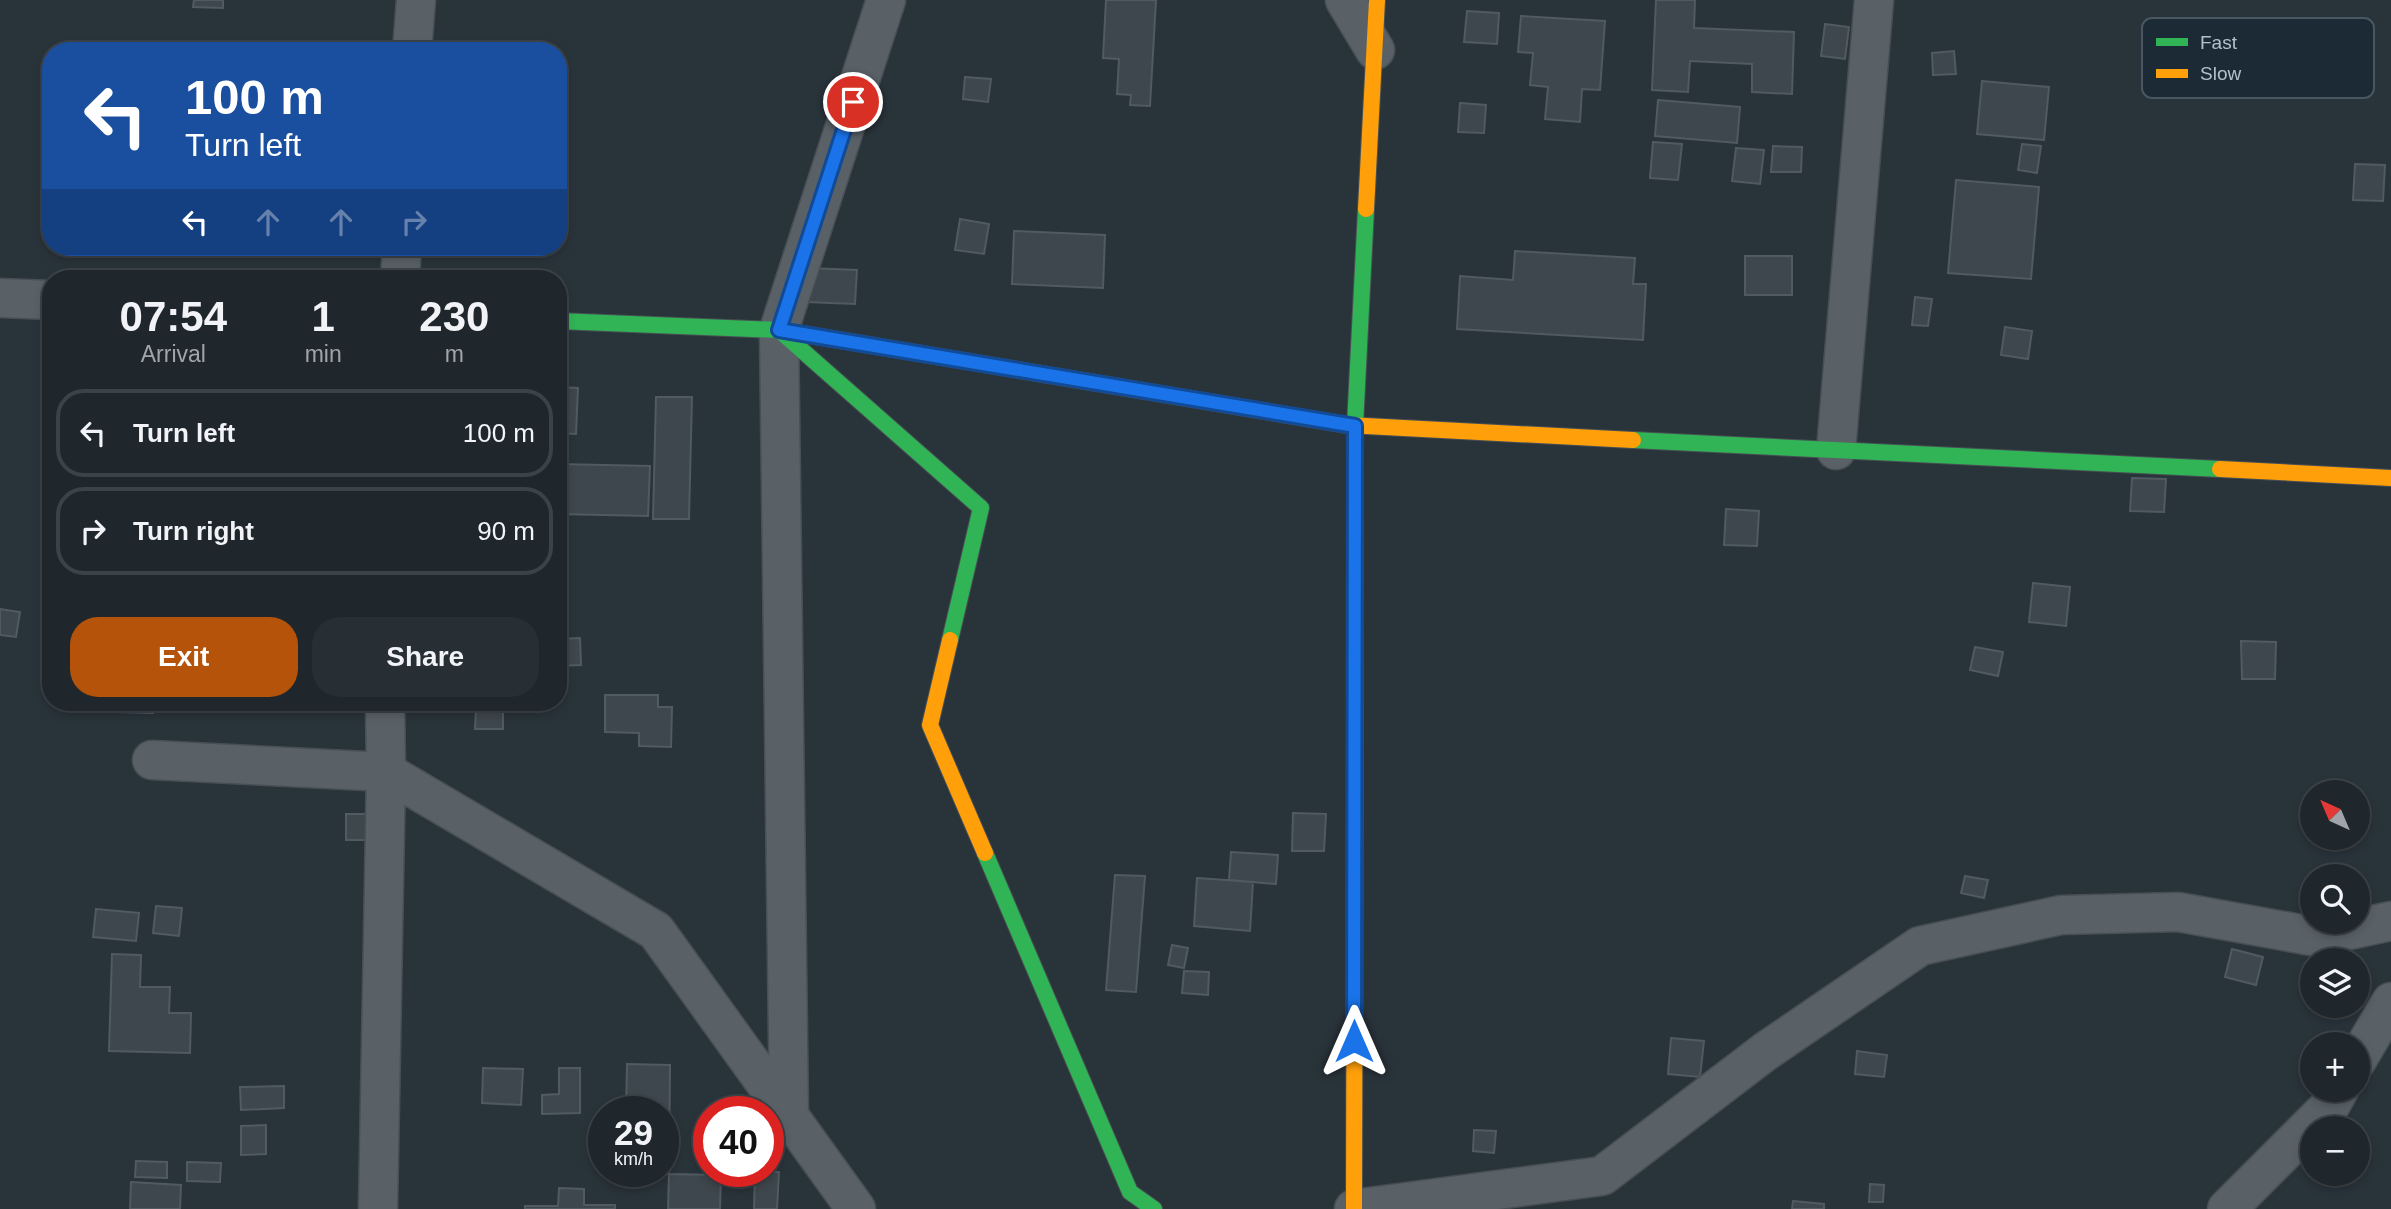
<!DOCTYPE html>
<meta charset="utf-8">
<style>
body{margin:0;font-family:Helvetica,sans-serif;background:#272e34;color:#f1f3f6;height:100vh;display:flex;flex-direction:column;font-size:26px;white-space:nowrap}
*{box-sizing:border-box;margin:0}
p{font-size:23px;color:#a1a5a9}
.icon{flex:none;width:38px;height:38px;fill:none;stroke:currentColor;stroke-width:2;stroke-linecap:round;stroke-linejoin:round}
.map{position:relative;flex:1;overflow:hidden}
.panel{position:absolute;left:42px;top:270px;width:525px;height:441px;display:flex;flex-direction:column;background:#1f262c;border-radius:28px;box-shadow:0 4px 10px #0003,0 0 0 2px #3c4348}
.panel>*{flex:none}
.guide{position:absolute;left:42px;top:42px;width:525px;height:214px;border-radius:28px;box-shadow:0 4px 10px #0003,0 0 0 2px #3c4348;background:#1a4fa0;color:#fff;overflow:hidden}
.needle{width:46px;rotate:316deg}
.controls{position:absolute;left:2300px;top:780px;display:grid;gap:14px}
.controls a{display:grid;place-items:center;width:70px;height:70px;border-radius:50%;background:#1f262c;box-shadow:0 4px 10px #0003,0 0 0 2px #3c4348;font-size:35px}
.speed{position:absolute;left:588px;top:1096px;display:flex;gap:14px;font-size:35px;font-weight:700;text-align:center}
.speed>*{display:grid;place-content:center;width:91px;height:91px;border-radius:50%;background:#1f262c;box-shadow:0 4px 10px #0003,0 0 0 2px #3c4348;line-height:1}
.speed small{font-size:18px;font-weight:400}
.speed .limit{border:10px solid #d22;background:#fff;color:#111}
.pin{position:absolute;display:grid;place-items:center;width:60px;height:60px;color:#fff;margin:-30px;border:4px solid #fff;border-radius:50%;box-shadow:0 2px 7px #0007}
.me{position:absolute;width:77px;margin:-38px;rotate:0deg;stroke-linejoin:round;filter:drop-shadow(0 0 5px #0008)}
.turn{display:flex;align-items:center;gap:24px;height:147px;padding:0 28px;font-size:32px}
.turn .icon{width:91px;height:91px;stroke-width:2.5}
.turn b{display:block;font-size:49px;line-height:60px}
.lanes{display:flex;align-items:center;height:66px;padding:0 28px;background:#0003;justify-content:center;gap:35px;direction:ltr}
.lanes .off{opacity:.35}
.eta{display:flex;justify-content:space-evenly;align-items:center;height:119px;text-align:center}
.eta b{font-size:42px;font-weight:600;line-height:49px}
.cta{display:flex;gap:14px;margin-top:auto;padding:14px 28px}
.cta a{flex:1;height:80px;border-radius:28px;background:#b45309;color:#fff;font-size:28px;font-weight:600;line-height:80px;text-align:center}
.cta a+a{background:#272e34;color:#f1f3f6}
ul{padding:0;list-style:none}
li{display:flex;align-items:center;gap:21px;height:88px;margin:0 14px 10px;padding:0 14px;border:4px solid #3c4348;border-radius:28px}
li div{flex:1}
li b{display:block;font-size:26px}
li em{font-style:normal}
.map>svg:first-child{display:block}
.building{fill:#3e474d;stroke:#515a61;stroke-width:2}
.lines{fill:none;stroke-linecap:round;stroke-linejoin:round}
.street-casing{stroke:#474f54;stroke-width:41}
.fast-casing{stroke:#474f54;stroke-width:18}
.slow-casing{stroke:#474f54;stroke-width:18}
.street{stroke:#596167;stroke-width:38}
.fast{stroke:#30b455;stroke-width:16}
.slow{stroke:#ff9f0a;stroke-width:16}
.route-casing{stroke:#114b97;stroke-width:18}
.route{stroke:#1a73e8;stroke-width:12}
.key{fill:#1b2a35;stroke:#485762;stroke-width:2}
.key-label{font-size:19px;fill:#b2c0cb}
</style>
<div class="map">
<svg width="2391" height="1209" viewBox="0 0 2391 1209">
<rect width="100%" height="100%" fill="#29333a"/>
<path class="building" d="M194,0H223V8L193,7Z
M1106,0H1156L1150,106L1130,105L1131,95L1117,94L1119,59L1103,58Z
M1656,0H1695L1694,28L1794,32L1792,94L1752,92V64L1690,61L1688,92L1652,90Z
M1467,11L1499,13L1497,44L1464,42Z
M1521,16L1605,21L1600,90L1582,89L1580,122L1545,119L1548,87L1530,85L1533,53L1518,52Z
M1825,24L1849,27L1845,59L1821,56Z
M1954,51L1956,74L1933,75L1932,53Z
M965,77L991,79L988,102L963,99Z
M1982,81L2049,87L2044,140L1977,134Z
M1658,100L1740,107L1737,143L1655,136Z
M1460,103L1486,105L1484,133L1458,132Z
M1653,142L1682,144L1678,180L1650,178Z
M2022,144L2041,146L2037,173L2018,170Z
M1773,146L1802,147L1801,172H1771Z
M1736,148L1764,150L1760,184L1732,181Z
M2355,164L2385,165L2383,201L2353,200Z
M1956,180L2039,187L2031,279L1948,273Z
M960,219L989,224L984,254L955,250Z
M1014,231L1105,235L1103,288L1012,284Z
M1515,251L1635,258L1633,284H1646L1643,340L1457,329L1460,276L1513,280Z
M1745,256H1792V295H1745Z
M808,268L857,270L855,304L806,302Z
M1915,297L1932,299L1928,326L1912,325Z
M2005,327L2032,331L2028,359L2001,355Z
M558,387L578,388L576,434L558,433Z
M656,397H692L689,519H653Z
M558,464L650,466L648,516L558,514Z
M2132,478L2166,479L2164,512L2130,511Z
M1726,509L1759,511L1757,546L1724,545Z
M2033,583L2070,587L2066,626L2029,622Z
M0,609L20,612L16,637L0,635Z
M580,638L581,665L558,666V639Z
M2241,641L2276,642L2275,679H2242Z
M1975,647L2003,652L1998,676L1970,670Z
M605,695H658V707H672L671,747L639,746V733L605,732Z
M120,702H153V713L119,712Z
M476,709H503V729H475Z
M1293,813L1326,814L1324,851H1292Z
M346,814H367V840H346Z
M1231,852L1278,855L1276,884L1229,880Z
M1115,875L1145,876L1136,992L1106,990Z
M1965,876L1988,880L1984,898L1961,893Z
M1197,878L1253,882L1250,931L1194,926Z
M156,906L182,908L179,936L153,933Z
M96,909L139,913L136,941L93,937Z
M1172,945L1188,948L1184,968L1168,965Z
M2232,949L2263,957L2256,985L2225,977Z
M112,954L141,955L140,987H170L169,1013H191L190,1053L109,1051Z
M1184,971L1209,972L1208,995L1182,993Z
M1671,1038L1704,1041L1700,1077L1668,1074Z
M1857,1051L1887,1055L1884,1077L1855,1074Z
M627,1064L670,1065L669,1174H625V1171H663V1111H626Z
M483,1068L523,1069L521,1105L482,1103Z
M559,1068H580V1113L542,1114V1095L559,1094Z
M284,1086V1108L241,1110L240,1087Z
M266,1125V1154L241,1155V1126Z
M1474,1130L1496,1131L1494,1153L1473,1151Z
M136,1161L167,1162V1178L135,1177Z
M187,1162L221,1163L220,1182L187,1181Z
M755,1172H779L777,1209H754Z
M669,1174L721,1175L720,1209H668Z
M131,1182L181,1185L180,1209H130Z
M1870,1184L1884,1185L1883,1202H1869Z
M559,1188L584,1189V1205H615V1209H525V1206H558Z
M1793,1201L1824,1204V1209H1792Z"/>
<g class="lines">
<g class="street-casing">
<path id="street" d="M1345,0L1375,50
M412,51L416,0
M400,278L402,247
M0,298L51,300
M1836,450L1874,0
M152,760L386,772L656,931L856,1209
M2357,1060L2391,1002
M789,1116L779,330L886,0
M378,1209L386,772L385,702
M1354,1209L1602,1176L1766,1051L1920,946L2061,915L2178,912L2317,937L2391,921
M2227,1209L2330,1106L2339,1090"/>
</g>
<g class="fast-casing">
<path id="fast" d="M558,321L779,330L981,508L950,640
M779,330L1347,425
M1633,440L2220,469
M1355,763V426L1366,209
M985,853L1130,1192L1154,1209"/>
</g>
<g class="slow-casing">
<path id="slow" d="M1366,209L1377,0
M1347,425L1633,440
M2220,469L2391,478
M950,640L930,725L985,853
M1354,1209L1355,763"/>
</g>
<use href="#street" class="street"/>
<use href="#fast" class="fast"/>
<use href="#slow" class="slow"/>
</g>
<g class="lines">
<g class="route-casing">
<path id="route" d="M853,102L779,330L1355,426L1354,1041"/>
</g>
<use href="#route" class="route"/>
</g>
<rect x="2142" y="18" width="232" height="80" rx="10" class="key"/>
<rect x="2156" y="38" width="32" height="8" fill="#30b455"/>
<rect x="2156" y="69" width="32" height="9" fill="#ff9f0a"/>
<g class="key-label">
<text x="2200" y="49">Fast</text>
<text x="2200" y="80">Slow</text>
</g>
</svg>
<div class="controls">
<a><svg class="needle" viewBox="-14 -14 28 28"><path d="M0-13l5 13h-10z" fill="#e53935"/><path d="M0 13l5-13h-10z" fill="#a1a5a9"/></svg></a>
<a><svg class="icon" aria-label="search" viewBox="0 0 24 24"><circle cx="10" cy="10" r="6"/><path d="M15 15l6 6"/></svg></a>
<a><svg class="icon" aria-label="layers" viewBox="0 0 24 24"><path d="M12 4l9 5-9 5-9-5zM3 14l9 5 9-5"/></svg></a>
<a>+</a>
<a>−</a>
</div>
<div class="speed"><div>29<small>km/h</small></div><div class="limit">40</div></div>
<div class="pin" style="left:853px;top:102px;background:#d93025"><svg class="icon" aria-label="arrive" viewBox="0 0 24 24"><path d="M6 21V4h12l-3 4 3 4H6"/></svg></div>
<svg class="me" style="left:1354px;top:1041px" viewBox="-20 -20 40 40"><path d="M0-17L14 15 0 8-14 15z" fill="#1a73e8" stroke="#fff" stroke-width="4"/></svg>
<div class="guide">
<div class="turn"><svg class="icon" aria-label="left" viewBox="0 0 24 24"><path d="M17 20v-9H6M10 6l-5 5 5 5"/></svg><div><b>100 m</b>Turn left</div></div>
<div class="lanes"><svg class="icon" aria-label="left" viewBox="0 0 24 24"><path d="M17 20v-9H6M10 6l-5 5 5 5"/></svg><svg class="icon off" aria-label="ahead" viewBox="0 0 24 24"><path d="M12 20V5M6 11l6-6 6 6"/></svg><svg class="icon off" aria-label="ahead" viewBox="0 0 24 24"><path d="M12 20V5M6 11l6-6 6 6"/></svg><svg class="icon off" aria-label="right" viewBox="0 0 24 24"><path d="M7 20v-9h11M14 6l5 5-5 5"/></svg></div>
</div>
<section class="panel">
<div class="eta">
<div><b>07:54</b><p>Arrival</p></div>
<div><b>1</b><p>min</p></div>
<div><b>230</b><p>m</p></div>
</div>
<ul>
<li><svg class="icon" aria-label="left" viewBox="0 0 24 24"><path d="M17 20v-9H6M10 6l-5 5 5 5"/></svg><div><b>Turn left</b></div><em>100 m</em></li>
<li><svg class="icon" aria-label="right" viewBox="0 0 24 24"><path d="M7 20v-9h11M14 6l5 5-5 5"/></svg><div><b>Turn right</b></div><em>90 m</em></li>
</ul>
<div class="cta"><a>Exit</a><a>Share</a></div>
</section>
</div>
